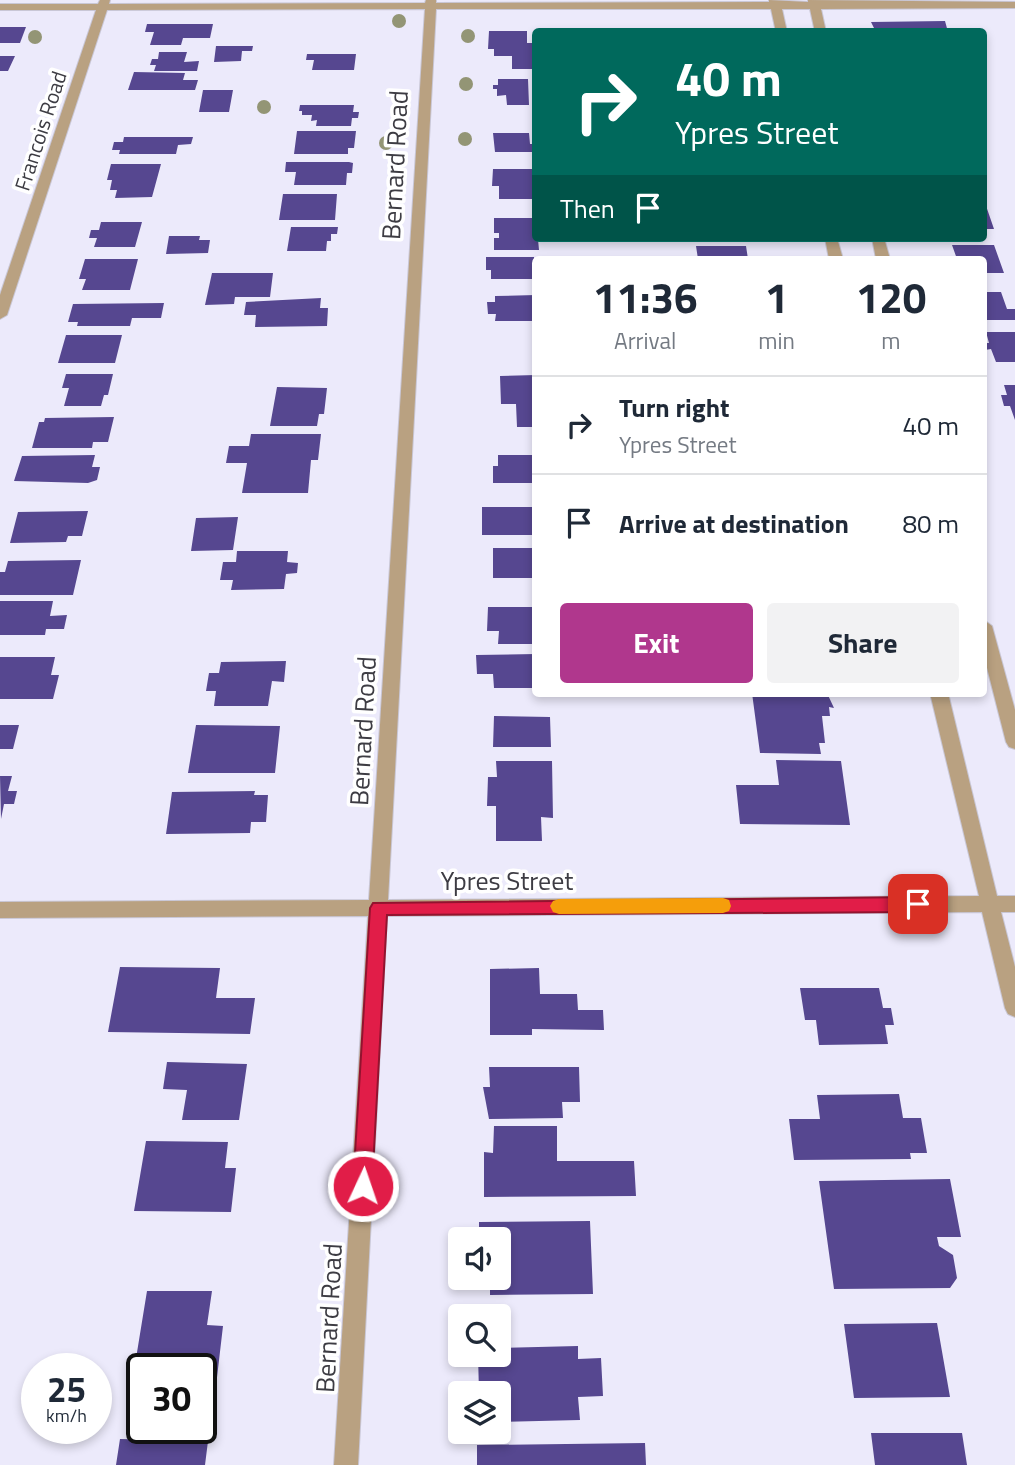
<!DOCTYPE html>
<style>
body{margin:0;font-family:"Titillium Web",sans-serif;background:#f2f2f3;color:#1f2937;height:100vh;display:flex;flex-direction:column;font-size:26px;white-space:nowrap}
*{box-sizing:border-box;margin:0}
p{font-size:23px;color:#747a83}
.icon{flex:none;width:38px;height:38px;fill:none;stroke:currentColor;stroke-width:2;stroke-linecap:round;stroke-linejoin:round}
.map{position:relative;flex:1;overflow:hidden}
.panel{position:absolute;left:532px;top:256px;width:455px;height:441px;display:flex;flex-direction:column;background:#fff;border-radius:7px;box-shadow:0 4px 10px #0003}
.panel>*{flex:none}
.hud{position:absolute;left:532px;top:28px;width:455px;height:214px;border-radius:7px;box-shadow:0 4px 10px #0003;background:#00695c;color:#fff;overflow:hidden}
.tools{position:absolute;left:448px;top:1227px;display:grid;gap:14px}
.tools a{display:grid;place-items:center;width:63px;height:63px;border-radius:7px;background:#fff;box-shadow:0 4px 10px #0003;font-size:35px}
.speed{position:absolute;left:21px;top:1353px;display:flex;gap:14px;font-size:35px;font-weight:700;text-align:center}
.speed>*{display:grid;place-content:center;width:91px;height:91px;border-radius:50%;background:#fff;box-shadow:0 4px 10px #0003;line-height:1}
.speed small{font-size:18px;font-weight:400}
.speed .limit{border:4px solid #111;border-radius:10px;background:#fff;color:#111}
.pin{position:absolute;display:grid;place-items:center;width:60px;height:60px;color:#fff;margin:-30px;border-radius:14px;box-shadow:0 4px 10px #0006}
.me{position:absolute;width:77px;margin:-38px;rotate:3deg;stroke-linejoin:round;filter:drop-shadow(0 0 5px #0008)}
.turn{display:flex;align-items:center;gap:24px;height:147px;padding:0 28px;font-size:32px}
.turn .icon{width:91px;height:91px;stroke-width:2.5}
.turn b{display:block;font-size:49px;line-height:60px}
.then{display:flex;align-items:center;height:66px;padding:0 28px;background:#0003;gap:14px;font-size:26px}
.eta{display:flex;justify-content:space-evenly;align-items:center;height:119px;text-align:center}
.eta b{font-size:42px;font-weight:700;line-height:49px}
.primary-button{display:flex;gap:14px;margin-top:auto;padding:14px 28px}
.primary-button a{flex:1;height:80px;border-radius:7px;background:#b0378d;color:#fff;font-size:28px;font-weight:700;line-height:80px;text-align:center}
.primary-button a+a{background:#f2f2f3;color:#1f2937}
ul{padding:0;list-style:none}
li{display:flex;align-items:center;gap:21px;height:98px;padding:0 28px;border-top:2px solid #e0e1e3}
li div{flex:1}
li b{display:block;font-size:26px}
li em{font-style:normal}
.map>svg:first-child{display:block}
.building{fill:#564790}
.lines{fill:none;stroke-linecap:round;stroke-linejoin:round}
.minor-casing{stroke:#c9c7d6;stroke-width:2}
.minor{fill:#b9a181;fill-rule:evenodd}
.tree{fill:#939575}
.route{fill:#e11d48;stroke:#92132f;stroke-width:2}
.slow{fill:#f59e0b}
.labels{text-anchor:middle;stroke-width:7;stroke-linejoin:round;paint-order:stroke}
.far-street-label{font-size:21px;fill:#3d3c43;stroke:#fff}
.street-label{font-size:26px;fill:#3d3c43;stroke:#fff}
</style>
<div class="map">
<svg width="1015" height="1465" viewBox="0 0 1015 1465">
<rect width="100%" height="100%" fill="#eceafb"/>
<path class="building" d="M945,21L948,32H890L889,28H874L871,22Z
M147,24H213L210,38H183L181,45H150L154,32H145Z
M0,27H26L20,43H0Z
M489,31H527V43H536V69H512V56H494V49H488Z
M216,46H253L252,51H242L241,61L214,62Z
M159,52H187L184,62L199,61L197,71H154L156,65H150L152,59H158Z
M307,54H356L354,70H312L314,60H306Z
M0,56H15L8,71H0Z
M134,72L185,73L183,80H198L195,90H128Z
M498,79H528L529,105H507L506,95L497,96V89H493V85H498Z
M203,90H233L229,112H199Z
M300,105H354L353,112H359L358,118H352L351,126H316L317,120L311,121L312,115H302V111H299Z
M297,131H356L354,148H348V154H294Z
M493,133H529L530,144H536V152H495Z
M124,137H193L191,144L178,145L176,154H119L120,150H112L114,142H123Z
M286,162H349L353,163L352,173H347L346,185H294L296,172H285Z
M111,164H161L152,197L115,198L117,190H110L112,180H107Z
M493,169H534V199H499V186H492Z
M283,194H337L335,220H279Z
M984,200L994,229H984Z
M494,218H536L539,250H494V238H499V233H494Z
M101,222H142L135,247H94L97,238H89L91,230H99Z
M291,227H338L337,234H331V241H327L326,251H287Z
M169,236H200L199,240H210L208,253L166,254Z
M952,245H994L1004,273H984V259H957Z
M696,246H746L748,259H698Z
M486,257H534L535,279H491V270H486Z
M85,259H138L130,290H82L86,279H79Z
M212,273H273L270,297H235L234,304L205,305Z
M984,292H1001L1007,309H1015V320H984Z
M536,295V321H495L496,314H488L487,302H495V296Z
M321,298L320,308H328L327,326L255,327L256,315H244L246,302Z
M164,303L161,318H132L130,326H77L78,322H68L73,304Z
M986,332H1015V362H996L991,349L985,350L984,343H989Z
M66,335H122L115,363H58Z
M66,374H113L108,395H104L101,406H64L69,388H62Z
M536,375V427H517L516,404H501L500,376Z
M1004,385H1015V420L1010,406H1004L1001,395H1007Z
M277,387L327,388L324,414H319L317,426H270Z
M114,417L108,442H93L92,448H32L39,422H44L45,418Z
M251,434H321L318,460H311L308,493H242L247,463H226L229,446H249Z
M95,455L92,467H100L97,480L88,483L14,481L22,456Z
M498,455H536V483H493V466H498Z
M482,507H534L536,535H482Z
M88,511L82,536H68L66,542L10,543L18,512Z
M238,517L233,550L191,551L196,518Z
M493,548H536V578H493Z
M237,551H288L287,562L298,563L297,573L286,574L284,589L231,590L233,580H220L223,562H236Z
M81,560L73,595H0V572H5L8,561Z
M0,601H53L50,616L67,615L64,629H46L45,635H0Z
M488,607H536V644H498L499,631H487Z
M536,654V688H494L493,674H477L476,655Z
M0,657H55L51,675H59L53,699H0Z
M286,661L284,682L272,681L268,706H214L216,691H206L209,673H219L221,662Z
M752,693H827L834,708L829,707L830,716H822L825,743H819L821,754L760,753Z
M494,716L550,717L551,747H493Z
M0,725H19L13,749H0Z
M196,725L280,726L275,773H188Z
M776,760L841,761L850,825L740,824L736,785H779Z
M496,761H552L553,818L541,817L542,841H496V806H487L488,777H497Z
M0,776H12L8,791H17L14,804H4L1,819Z
M255,791L254,795H268L266,822H251L250,833L166,834L172,792Z
M120,967L220,968L216,998H255L250,1034L108,1032Z
M539,968L540,994H577L578,1010H603L604,1030L532,1029V1035H490V969Z
M800,988H879L883,1008H891L894,1025H885L888,1044L819,1045L816,1020H805Z
M167,1062L247,1064L239,1120H182L187,1090L163,1089Z
M489,1067H579L580,1102H562L563,1118L489,1119L483,1087H490Z
M899,1094L903,1118H921L927,1153H910L911,1159L794,1160L789,1119H820L817,1095Z
M494,1126H557V1161H634L636,1196L484,1197V1152L493,1153Z
M146,1141L228,1142L225,1168H236L231,1212L134,1211Z
M950,1179L961,1237H937L939,1246L953,1255L957,1278L950,1288L834,1289L819,1181Z
M590,1221L593,1294L490,1295V1278H499V1239H479V1222Z
M147,1291H212L207,1325L223,1326L216,1386H201V1368H142V1383H132Z
M937,1323L950,1397L854,1398L844,1324Z
M578,1346V1359L601,1358L603,1396L578,1397L580,1420L499,1422V1393H479L478,1354H499V1348Z
M871,1433H962L967,1465H875Z
M120,1439L208,1441L205,1465H116Z
M645,1443L646,1465H477V1445Z"/>
<g class="lines">
<g class="minor-casing">
<path id="minor" d="M100,0H110L109,4L425,3L426,0H436V3L769,2V0L808,2V0L1015,2V8L821,9L826,32H815L810,9H782L787,32H776L771,9H436L388,900L979,896L930,693H948L997,896H1015V912H1001L1015,967V1017L1008,1014L1005,1008L982,912L387,916L358,1465H334L368,916L0,918V902L369,900L425,9L107,10L7,315L0,319V295L96,10H0V4H98Z
M825,238H837L843,259H829Z
M872,238H884L890,259H876Z
M984,620L992,626L1015,710V749L1009,747L1006,742L984,656Z"/>
</g>
<use href="#minor" class="minor"/>
</g>
<g class="tree">
<circle cx="399" cy="21" r="7"/>
<circle cx="468" cy="36" r="7"/>
<circle cx="35" cy="37" r="7"/>
<circle cx="466" cy="84" r="7"/>
<circle cx="264" cy="107" r="7"/>
<circle cx="465" cy="139" r="7"/>
<circle cx="386" cy="143" r="7"/>
</g>
<path class="route" d="M918,897L924,899L927,904L924,909L918,912L387,915L372,1186L370,1193L363,1196L356,1193L353,1186L370,908L373,903Z"/>
<path class="slow" d="M723,898L729,900L731,906L729,911L723,913L559,914L553,912L550,906L553,901L559,899Z"/>
<g class="labels">
<g class="far-street-label">
<text transform="translate(41 131) rotate(-72)" y="7">Francois Road</text>
</g>
<g class="street-label">
<text transform="translate(395 165) rotate(-87)" y="9">Bernard Road</text>
<text transform="translate(363 731) rotate(-87)" y="9">Bernard Road</text>
<text x="507" y="890">Ypres Street</text>
<text transform="translate(329 1318) rotate(-87)" y="9">Bernard Road</text>
</g>
</g>
</svg>
<div class="tools">
<a><svg class="icon" aria-label="sound" viewBox="0 0 24 24"><path d="M4 9h4l5-4v14l-5-4H4zM17 9q2 3 0 6"/></svg></a>
<a><svg class="icon" aria-label="search" viewBox="0 0 24 24"><circle cx="10" cy="10" r="6"/><path d="M15 15l6 6"/></svg></a>
<a><svg class="icon" aria-label="layers" viewBox="0 0 24 24"><path d="M12 4l9 5-9 5-9-5zM3 14l9 5 9-5"/></svg></a>
</div>
<div class="speed"><div>25<small>km/h</small></div><div class="limit">30</div></div>
<div class="pin" style="left:918px;top:904px;background:#d93025"><svg class="icon" aria-label="arrive" viewBox="0 0 24 24"><path d="M6 21V4h12l-3 4 3 4H6"/></svg></div>
<svg class="me" style="left:363px;top:1186px" viewBox="-20 -20 40 40"><circle r="17" fill="#e11d48" stroke="#fff" stroke-width="3"/><path d="M0-11L8 9 0 5-8 9z" fill="#fff"/></svg>
<div class="hud">
<div class="turn"><svg class="icon" aria-label="right" viewBox="0 0 24 24"><path d="M7 20v-9h11M14 6l5 5-5 5"/></svg><div><b>40 m</b>Ypres Street</div></div>
<div class="then">Then<svg class="icon" aria-label="arrive" viewBox="0 0 24 24"><path d="M6 21V4h12l-3 4 3 4H6"/></svg></div>
</div>
<section class="panel">
<div class="eta">
<div><b>11:36</b><p>Arrival</p></div>
<div><b>1</b><p>min</p></div>
<div><b>120</b><p>m</p></div>
</div>
<ul>
<li><svg class="icon" aria-label="right" viewBox="0 0 24 24"><path d="M7 20v-9h11M14 6l5 5-5 5"/></svg><div><b>Turn right</b><p>Ypres Street</p></div><em>40 m</em></li>
<li><svg class="icon" aria-label="arrive" viewBox="0 0 24 24"><path d="M6 21V4h12l-3 4 3 4H6"/></svg><div><b>Arrive at destination</b></div><em>80 m</em></li>
</ul>
<div class="primary-button"><a>Exit</a><a>Share</a></div>
</section>
</div>
